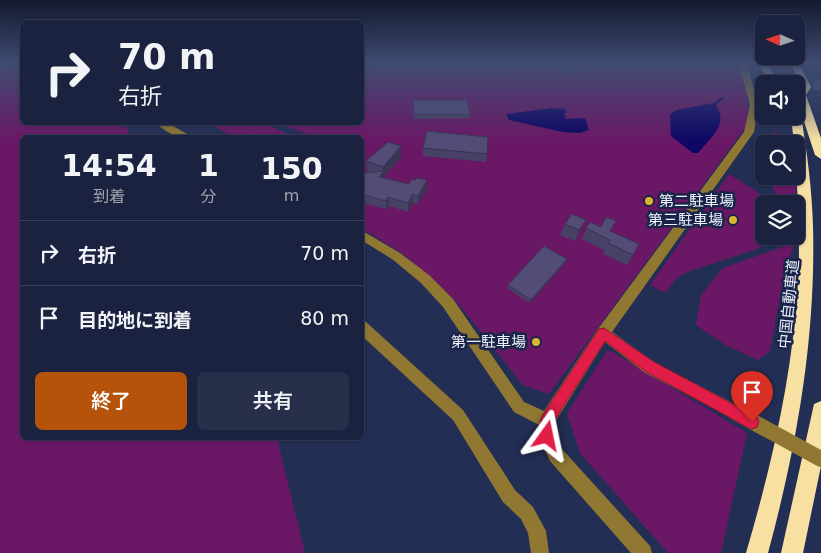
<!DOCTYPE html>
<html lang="ja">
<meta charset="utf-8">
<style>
body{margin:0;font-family:"DejaVu Sans","Noto Sans JP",sans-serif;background:#272f4a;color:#f1f3f6;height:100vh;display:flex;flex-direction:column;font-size:19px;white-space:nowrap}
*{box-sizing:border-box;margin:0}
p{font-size:16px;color:#9fa4b0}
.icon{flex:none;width:28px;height:28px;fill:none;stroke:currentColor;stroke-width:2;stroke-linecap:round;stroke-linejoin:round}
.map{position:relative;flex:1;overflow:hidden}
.panel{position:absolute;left:20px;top:135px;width:344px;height:305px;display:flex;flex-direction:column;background:#1a223f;border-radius:8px;box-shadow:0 1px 4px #0004,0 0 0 1px #383f59}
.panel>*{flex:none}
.guide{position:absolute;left:20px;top:20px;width:344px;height:105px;border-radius:8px;box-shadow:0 1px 4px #0004,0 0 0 1px #383f59;background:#1a223f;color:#f1f3f6;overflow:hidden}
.needle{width:32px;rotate:273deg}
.buttons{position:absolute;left:755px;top:15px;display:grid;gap:10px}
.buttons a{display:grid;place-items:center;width:50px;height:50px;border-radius:8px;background:#1a223f;box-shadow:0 1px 4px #0004,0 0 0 1px #383f59;font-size:25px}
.pin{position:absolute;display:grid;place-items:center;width:42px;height:42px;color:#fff;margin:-51px -21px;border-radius:50% 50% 50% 0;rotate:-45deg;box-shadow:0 0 5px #0007}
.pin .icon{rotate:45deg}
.me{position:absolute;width:55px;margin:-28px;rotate:12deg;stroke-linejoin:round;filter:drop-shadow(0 0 4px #0008)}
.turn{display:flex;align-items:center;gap:18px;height:105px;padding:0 15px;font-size:22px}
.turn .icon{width:65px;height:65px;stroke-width:2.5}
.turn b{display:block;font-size:35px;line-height:42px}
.eta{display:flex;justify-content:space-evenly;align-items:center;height:85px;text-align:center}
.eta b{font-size:30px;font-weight:600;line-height:35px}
.button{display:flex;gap:10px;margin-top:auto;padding:10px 15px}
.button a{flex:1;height:58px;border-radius:8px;background:#b45309;color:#fff;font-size:20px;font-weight:600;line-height:58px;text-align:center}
.button a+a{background:#272f4a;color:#f1f3f6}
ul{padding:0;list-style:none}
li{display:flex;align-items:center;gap:15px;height:65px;padding:0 15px;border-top:1px solid #383f59}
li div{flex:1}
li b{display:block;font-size:19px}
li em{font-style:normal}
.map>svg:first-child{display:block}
.green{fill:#6a1866}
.water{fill:#0e0765}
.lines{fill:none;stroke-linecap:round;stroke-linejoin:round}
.minor-tunnel{stroke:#414b6d;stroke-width:9;stroke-dasharray:9 4.5;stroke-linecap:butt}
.minor{fill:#907832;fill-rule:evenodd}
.highway{fill:#f7e0a2;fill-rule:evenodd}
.minor-bridge{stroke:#907832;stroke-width:16}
.wall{fill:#474166}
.shaded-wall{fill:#393553}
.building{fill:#524c77;stroke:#393553}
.route{fill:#e11d48;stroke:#92132f}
.poi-dot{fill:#dbb233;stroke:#1a2449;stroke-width:2}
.labels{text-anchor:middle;stroke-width:5;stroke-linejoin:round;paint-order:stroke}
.poi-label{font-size:15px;fill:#eef2fc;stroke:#1a2449;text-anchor:end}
.street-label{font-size:15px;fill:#eef2fc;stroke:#1a2449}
</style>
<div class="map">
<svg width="821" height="553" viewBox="0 0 821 553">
<rect width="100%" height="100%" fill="#232e54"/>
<path class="green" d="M0,64H22V122L124,123L131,137L22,138V438H277L305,553H0Z
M361,64H739C745,87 751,102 746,127L549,394L523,385L456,301L403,254L361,228V138L317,137L275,123L361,122Z
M209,123H263L294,137H233Z
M774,131L787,144H764V171L754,154Z
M729,174L756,191L771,204H764V236H775L757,249L690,271L678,277L665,293L650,285Z
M767,176H795L799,229L784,276L770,351L758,360L725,345L696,325L701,295L723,268L785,246L787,236H796V204H781Z
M607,351H611L747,433L721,553H668L580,453L567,413Z"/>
<path class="water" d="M722,97L725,98L716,105C729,125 710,138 698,153H693L671,136L670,115L676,110L714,103Z
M552,108L565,109L567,113H564L566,119L585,118L589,130L579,133L563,132L509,120L506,114Z"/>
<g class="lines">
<path class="minor-tunnel" d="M760,78L821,86"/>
<path class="minor" d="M739,64H747L758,105L754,132L612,332L654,362L740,407L743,412L740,417L735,420L730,417L644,372L605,342L555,422V435L562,449L650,546L652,553H631L550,461L539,436V425L514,412L443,307L421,283L392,259L361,240V230L400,253L429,275L453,299L524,402L544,411L598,329L744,132L750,105Z
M155,122H166L194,138C178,138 167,134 155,122Z
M361,320L366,322L463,410L515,490L533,507L546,531L549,553H531L528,533L521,519L503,502L453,420L361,335Z"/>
<path class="highway" d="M759,64H767L780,84H770Z
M791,64H799L811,87L806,95L821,138V159L815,155L796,97V84H791L799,82Z
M796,113L801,116C807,152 812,189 813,226C816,337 797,446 768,553H746C772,464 793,374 798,281C801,235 796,189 796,144H794L791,116H796Z
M821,401V466L803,553H781L814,404Z"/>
<path class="minor-bridge" d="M735,412L821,459"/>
</g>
<path class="wall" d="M550,64H579V72L562,74Z
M413,100L470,114V118L414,119Z
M401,146V157L384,177V178L409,184L415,180H427V190L417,204L413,203L408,212L389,206L387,209L361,203V176L370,172H367L366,161Z
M423,148L487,154L486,162L423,156Z
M586,220L581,231L575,241L560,235L565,224Z
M590,222L639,244L627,265L603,254L604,250L582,239Z
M567,259L565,263L530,303L507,288L508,285Z"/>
<path class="shaded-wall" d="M581,65L579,72L562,74L564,68Z
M401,146V157L384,177L385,180L379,177L383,172V167Z
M427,180V190L417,204L418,196Z
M413,194V203L408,212V203Z
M388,197L389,206L387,209L386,201Z
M586,220L581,231L575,241L579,230Z
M567,259L565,263L530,303L531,300Z"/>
<path class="building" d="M559,64H579L581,65L564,68Z
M413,100H467L470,114L414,115Z
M427,131L488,137L487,154L423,148Z
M388,142L401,146L383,167L366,161Z
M384,171L379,177L409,184L412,179L415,180L417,178L427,180L418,196L413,194L408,203L388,197L386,201L361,194V176L363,173Z
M572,214L586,220L579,230L565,224Z
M606,217L616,221L610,231L639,244L633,255L608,243L610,240L586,228L590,222L601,227Z
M544,246L567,259L531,300L508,285Z"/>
<linearGradient id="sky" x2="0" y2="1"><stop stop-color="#13192e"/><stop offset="0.45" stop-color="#3f4c72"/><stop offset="1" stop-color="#3f4c72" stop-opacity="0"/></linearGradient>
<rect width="821" height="141" fill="url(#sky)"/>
<path class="route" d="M604,328L654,362L757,417L759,422L757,427L752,429L747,427L645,371L605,341L561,410L554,422V436L552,441L547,443L542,441C539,433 539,424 542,416L599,329Z"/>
<g class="poi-dot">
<circle cx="649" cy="201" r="5"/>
<circle cx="733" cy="220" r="5"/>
<circle cx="536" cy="342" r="5"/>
</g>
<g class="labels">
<g class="poi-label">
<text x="659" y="206" text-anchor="start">第二駐車場</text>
<text x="723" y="225">第三駐車場</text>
<text x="526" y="347">第一駐車場</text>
</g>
<g class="street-label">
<text transform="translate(789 304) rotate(-84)" y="5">中国自動車道</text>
</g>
</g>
</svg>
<div class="buttons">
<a><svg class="needle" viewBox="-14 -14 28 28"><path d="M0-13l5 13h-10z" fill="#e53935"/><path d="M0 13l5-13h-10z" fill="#9fa4b0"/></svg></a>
<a><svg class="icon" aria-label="sound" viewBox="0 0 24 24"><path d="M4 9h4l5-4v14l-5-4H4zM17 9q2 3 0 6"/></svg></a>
<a><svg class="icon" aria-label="search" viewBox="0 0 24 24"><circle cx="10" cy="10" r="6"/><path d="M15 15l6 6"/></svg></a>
<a><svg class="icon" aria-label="layers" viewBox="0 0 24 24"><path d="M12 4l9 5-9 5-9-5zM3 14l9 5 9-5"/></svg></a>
</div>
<div class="pin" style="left:752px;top:422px;background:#d93025"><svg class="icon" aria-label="arrive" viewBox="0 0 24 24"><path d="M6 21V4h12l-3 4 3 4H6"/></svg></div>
<svg class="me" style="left:547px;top:436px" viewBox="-20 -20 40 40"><path d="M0-17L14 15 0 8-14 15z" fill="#e11d48" stroke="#fff" stroke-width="4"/></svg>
<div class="guide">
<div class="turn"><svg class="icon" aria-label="right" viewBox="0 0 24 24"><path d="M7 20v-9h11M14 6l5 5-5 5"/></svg><div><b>70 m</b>右折</div></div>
</div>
<section class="panel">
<div class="eta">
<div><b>14:54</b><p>到着</p></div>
<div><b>1</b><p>分</p></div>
<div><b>150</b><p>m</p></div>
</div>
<ul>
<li><svg class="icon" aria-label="right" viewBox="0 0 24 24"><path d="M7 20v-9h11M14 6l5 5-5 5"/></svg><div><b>右折</b></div><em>70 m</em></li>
<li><svg class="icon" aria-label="arrive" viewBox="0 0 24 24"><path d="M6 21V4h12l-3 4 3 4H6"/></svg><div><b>目的地に到着</b></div><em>80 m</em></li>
</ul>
<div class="button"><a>終了</a><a>共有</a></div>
</section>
</div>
